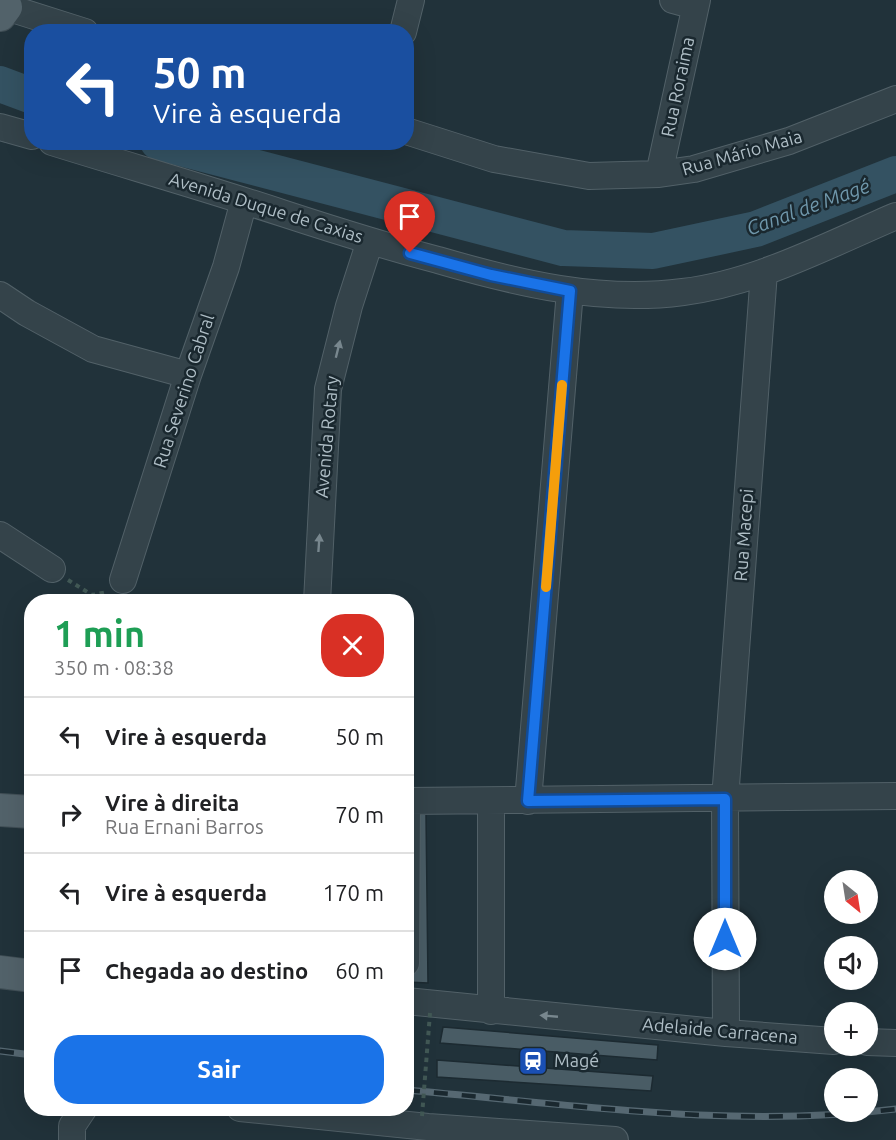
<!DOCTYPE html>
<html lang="pt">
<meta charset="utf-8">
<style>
body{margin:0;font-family:Ubuntu,sans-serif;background:#f6f6f6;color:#202124;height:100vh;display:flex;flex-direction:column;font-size:22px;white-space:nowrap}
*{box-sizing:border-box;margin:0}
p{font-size:20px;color:#757577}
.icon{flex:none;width:33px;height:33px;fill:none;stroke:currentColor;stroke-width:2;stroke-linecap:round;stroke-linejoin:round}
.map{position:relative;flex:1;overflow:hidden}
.details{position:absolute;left:24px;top:594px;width:390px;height:522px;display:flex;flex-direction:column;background:#fff;border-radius:24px;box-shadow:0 6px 24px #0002}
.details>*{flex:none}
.guide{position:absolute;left:24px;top:24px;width:390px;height:126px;border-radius:24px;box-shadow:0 6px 24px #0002;background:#1a4fa0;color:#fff;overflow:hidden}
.needle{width:39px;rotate:150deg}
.tools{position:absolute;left:824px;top:870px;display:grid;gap:12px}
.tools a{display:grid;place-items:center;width:54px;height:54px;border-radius:50%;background:#fff;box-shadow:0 6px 24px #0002;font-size:30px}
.pin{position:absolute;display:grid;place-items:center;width:51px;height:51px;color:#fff;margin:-62px -26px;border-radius:50% 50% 50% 0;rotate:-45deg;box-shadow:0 0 6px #0007}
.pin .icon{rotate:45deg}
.me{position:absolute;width:66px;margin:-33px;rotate:0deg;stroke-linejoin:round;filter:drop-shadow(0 0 4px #0008)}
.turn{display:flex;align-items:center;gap:21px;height:126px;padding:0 30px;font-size:27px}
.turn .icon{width:78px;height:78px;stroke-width:2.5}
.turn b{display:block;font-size:42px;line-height:51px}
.round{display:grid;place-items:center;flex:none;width:63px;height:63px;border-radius:24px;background:#f6f6f6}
.headline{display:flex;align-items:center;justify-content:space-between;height:102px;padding:0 30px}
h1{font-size:36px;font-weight:700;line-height:45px;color:#1e9e55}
.cta{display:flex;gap:12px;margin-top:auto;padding:12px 30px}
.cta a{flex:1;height:69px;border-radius:24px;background:#1a73e8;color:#fff;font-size:24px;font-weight:700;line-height:69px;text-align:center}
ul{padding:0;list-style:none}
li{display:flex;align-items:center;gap:18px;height:78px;padding:0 30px;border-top:2px solid #e0e0e0}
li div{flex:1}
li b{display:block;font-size:22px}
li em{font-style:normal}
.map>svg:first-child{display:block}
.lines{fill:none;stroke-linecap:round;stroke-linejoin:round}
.river{stroke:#345262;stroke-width:36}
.building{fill:#495c65;stroke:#1c2a31;stroke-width:1.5}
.minor-casing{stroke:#526168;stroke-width:28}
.major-casing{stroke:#414f56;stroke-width:34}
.path{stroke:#425956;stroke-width:4;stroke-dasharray:4.5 4.5;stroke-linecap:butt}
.minor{stroke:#34434a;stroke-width:26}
.major{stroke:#52626a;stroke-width:32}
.rail-casing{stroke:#566872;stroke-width:7}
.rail{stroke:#1a282f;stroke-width:4.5;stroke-dasharray:14;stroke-linecap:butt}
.path-bridge{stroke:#425956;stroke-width:4;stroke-dasharray:4.5 4.5;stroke-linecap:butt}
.oneway{fill:#78878e}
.route-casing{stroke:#114b97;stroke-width:15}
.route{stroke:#1a73e8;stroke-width:10}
.slow{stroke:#f59e0b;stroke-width:10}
.labels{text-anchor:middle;stroke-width:5;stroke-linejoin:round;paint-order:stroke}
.street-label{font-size:18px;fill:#afbec6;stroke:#1a282f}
.poi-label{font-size:18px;fill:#afbec6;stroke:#1a282f;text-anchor:start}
.water-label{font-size:20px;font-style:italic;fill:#6f97ab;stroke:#1a282f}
</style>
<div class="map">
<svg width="896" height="1140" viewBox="0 0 896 1140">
<rect width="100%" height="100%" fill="#21323a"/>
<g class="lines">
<path class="river" d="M0,84L32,96
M158,142L563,248L653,251L756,229L896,174"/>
</g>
<path class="building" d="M426,814L428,983L406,982V815Z
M443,1027L658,1045L657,1060L440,1043Z
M437,1060L653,1076L651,1091L437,1077Z"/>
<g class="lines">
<g class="minor-casing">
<path id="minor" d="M10,0L6,7L85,32
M673,0L695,6
M403,32L411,0
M0,127L32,136
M406,131L494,159L589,176L659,174L694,169L789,141L896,99
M52,142C129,166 206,188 282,213C334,230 385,246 438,260C517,283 600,303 683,292C757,283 828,245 896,216
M659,174L697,0
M0,295L27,313L93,349L188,375
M0,535L52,569
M123,580L188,375L226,267L244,201
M317,602L328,389L349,306L370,241
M406,801L896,796
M528,801L570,291
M406,963L407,801
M406,1001L726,1033L834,1041
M491,1011V801
M726,1033L725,799L764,272
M867,1042L896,1043
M240,1108L428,1127L615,1140
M72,1140V1126L84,1108"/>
</g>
<g class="major-casing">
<path id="major" d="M0,5L6,7L0,15
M0,810L32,812
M0,972L32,976"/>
</g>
<path class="path" d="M68,580L92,595L107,592"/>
<use href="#minor" class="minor"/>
<use href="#major" class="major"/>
<g class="rail-casing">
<path id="rail" d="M0,1051L32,1055
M406,1090C569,1104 733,1129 896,1109"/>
</g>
<use href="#rail" class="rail"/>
<path class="path-bridge" d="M422,1116L430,1013"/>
</g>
<defs><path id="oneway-solid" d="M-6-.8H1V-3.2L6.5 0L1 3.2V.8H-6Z" transform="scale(1.5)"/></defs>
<g class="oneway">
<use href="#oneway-solid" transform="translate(338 349) rotate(-76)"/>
<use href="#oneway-solid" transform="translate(319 543) rotate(-86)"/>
<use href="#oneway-solid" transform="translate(549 1016) rotate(-175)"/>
</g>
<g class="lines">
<g class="route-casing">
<path id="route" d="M410,253L491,275L570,291L528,801L725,799V939"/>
</g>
<use href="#route" class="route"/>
<path class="slow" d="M546,587L562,385"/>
</g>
<defs>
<g id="station-square" transform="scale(1.5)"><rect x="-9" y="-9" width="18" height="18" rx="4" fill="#1a4fb4" stroke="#1a282f"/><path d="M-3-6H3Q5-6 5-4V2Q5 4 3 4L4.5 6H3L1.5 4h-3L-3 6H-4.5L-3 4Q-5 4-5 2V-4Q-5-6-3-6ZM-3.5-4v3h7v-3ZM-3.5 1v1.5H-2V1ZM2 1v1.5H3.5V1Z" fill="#fff"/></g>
</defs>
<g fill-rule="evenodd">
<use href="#station-square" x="533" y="1061"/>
</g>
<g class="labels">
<g class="street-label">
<text transform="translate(678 87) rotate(-78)" y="6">Rua Roraima</text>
<text transform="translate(742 153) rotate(-16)" y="6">Rua Mário Maia</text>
<text transform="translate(266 208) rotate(17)" y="6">Avenida Duque de Caxias</text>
<text transform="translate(184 391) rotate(-72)" y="6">Rua Severino Cabral</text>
<text transform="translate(327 437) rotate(-85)" y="6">Avenida Rotary</text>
<text transform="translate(744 535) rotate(-86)" y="6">Rua Macepi</text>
<text transform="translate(720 1031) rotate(5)" y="6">Adelaide Carracena</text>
</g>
<g class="poi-label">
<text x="554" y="1067">Magé</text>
</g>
<g class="water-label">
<text transform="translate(808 207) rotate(-20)" y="7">Canal de Magé</text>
</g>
</g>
</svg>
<div class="tools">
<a><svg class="needle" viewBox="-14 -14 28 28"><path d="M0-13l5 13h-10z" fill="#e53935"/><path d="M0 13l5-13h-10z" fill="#757577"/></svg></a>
<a><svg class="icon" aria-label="sound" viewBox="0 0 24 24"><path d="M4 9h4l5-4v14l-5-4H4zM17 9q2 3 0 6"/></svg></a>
<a>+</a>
<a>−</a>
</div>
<div class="pin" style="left:410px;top:253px;background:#d93025"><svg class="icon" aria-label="arrive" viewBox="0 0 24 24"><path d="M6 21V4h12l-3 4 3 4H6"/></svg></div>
<svg class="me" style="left:725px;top:939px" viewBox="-20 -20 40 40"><circle r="19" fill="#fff"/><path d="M0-13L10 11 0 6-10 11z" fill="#1a73e8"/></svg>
<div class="guide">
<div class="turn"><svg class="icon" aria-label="left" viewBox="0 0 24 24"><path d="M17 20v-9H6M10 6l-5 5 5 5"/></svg><div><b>50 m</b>Vire à esquerda</div></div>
</div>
<section class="details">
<div class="headline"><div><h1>1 min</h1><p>350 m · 08:38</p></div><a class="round" style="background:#d93025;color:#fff"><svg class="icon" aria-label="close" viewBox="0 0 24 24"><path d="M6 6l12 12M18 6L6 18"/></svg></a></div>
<ul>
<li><svg class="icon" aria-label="left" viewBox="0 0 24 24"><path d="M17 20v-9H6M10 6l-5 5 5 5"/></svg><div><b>Vire à esquerda</b></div><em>50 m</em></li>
<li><svg class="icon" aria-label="right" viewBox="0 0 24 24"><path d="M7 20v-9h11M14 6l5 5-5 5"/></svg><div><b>Vire à direita</b><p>Rua Ernani Barros</p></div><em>70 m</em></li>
<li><svg class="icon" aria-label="left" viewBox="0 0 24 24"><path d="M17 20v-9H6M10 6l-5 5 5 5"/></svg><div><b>Vire à esquerda</b></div><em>170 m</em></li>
<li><svg class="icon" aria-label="arrive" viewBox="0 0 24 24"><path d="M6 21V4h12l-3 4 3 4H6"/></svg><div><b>Chegada ao destino</b></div><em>60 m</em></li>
</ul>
<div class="cta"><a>Sair</a></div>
</section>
</div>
